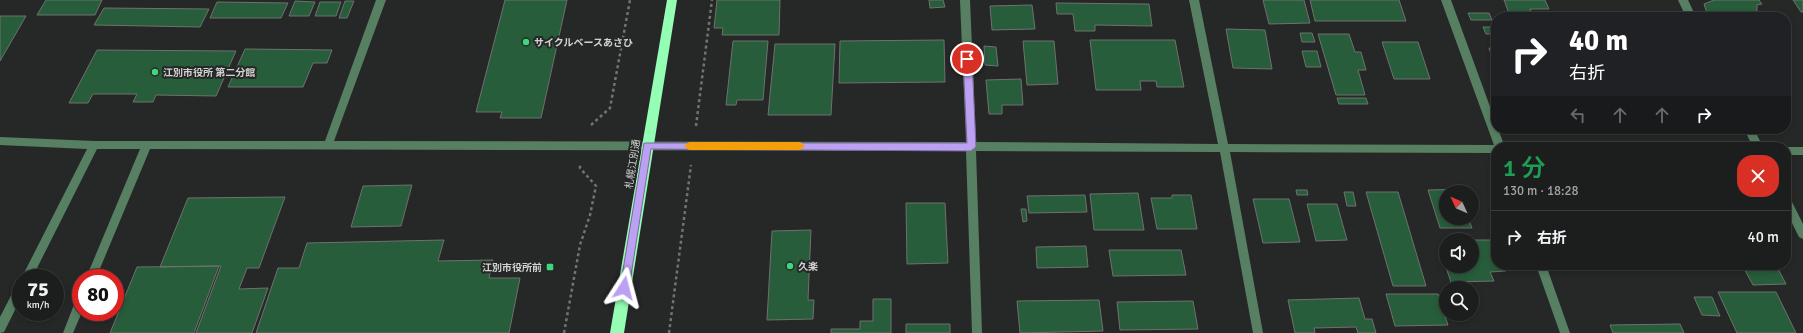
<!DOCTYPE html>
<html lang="ja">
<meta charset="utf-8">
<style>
body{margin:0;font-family:Signika,"Noto Sans JP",sans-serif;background:#292b2a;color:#f1f3f6;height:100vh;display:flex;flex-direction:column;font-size:15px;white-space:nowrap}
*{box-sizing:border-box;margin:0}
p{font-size:13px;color:#a0a2a4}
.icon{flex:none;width:22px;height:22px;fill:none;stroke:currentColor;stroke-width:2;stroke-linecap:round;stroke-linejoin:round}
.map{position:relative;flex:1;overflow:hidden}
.drawer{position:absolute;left:1491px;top:142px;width:300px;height:128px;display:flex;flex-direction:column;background:#1c1e1d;border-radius:16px;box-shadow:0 2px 6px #0003,0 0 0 1px #3a3c3b}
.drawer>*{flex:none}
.banner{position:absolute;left:1491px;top:12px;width:300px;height:122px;border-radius:16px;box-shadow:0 2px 6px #0003,0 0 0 1px #3a3c3b;background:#202124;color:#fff;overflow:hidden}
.needle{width:26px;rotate:314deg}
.buttons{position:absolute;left:1439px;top:185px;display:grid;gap:8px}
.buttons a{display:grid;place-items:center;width:40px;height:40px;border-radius:50%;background:#1c1e1d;box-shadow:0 2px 6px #0003,0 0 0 1px #3a3c3b;font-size:20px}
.speed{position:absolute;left:12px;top:269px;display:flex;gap:8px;font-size:20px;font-weight:700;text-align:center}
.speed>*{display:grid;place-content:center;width:52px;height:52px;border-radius:50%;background:#1c1e1d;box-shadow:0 2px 6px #0003,0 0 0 1px #3a3c3b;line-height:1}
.speed small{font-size:10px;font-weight:400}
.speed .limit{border:6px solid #d22;background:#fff;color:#111}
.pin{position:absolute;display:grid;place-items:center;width:34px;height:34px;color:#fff;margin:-17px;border:2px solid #fff;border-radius:50%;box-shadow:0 1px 4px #0007}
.me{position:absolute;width:44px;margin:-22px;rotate:9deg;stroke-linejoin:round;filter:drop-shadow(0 0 3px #0008)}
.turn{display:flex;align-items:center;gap:14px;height:84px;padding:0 12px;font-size:18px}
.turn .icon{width:52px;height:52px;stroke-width:2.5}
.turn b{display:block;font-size:28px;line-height:34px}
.lanes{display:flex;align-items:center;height:38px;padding:0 12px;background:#0003;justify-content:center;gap:20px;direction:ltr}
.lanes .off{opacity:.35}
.round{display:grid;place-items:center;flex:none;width:42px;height:42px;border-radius:16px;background:#292b2a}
.head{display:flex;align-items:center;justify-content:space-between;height:68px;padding:0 12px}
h1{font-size:24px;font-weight:600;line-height:30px;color:#1e9e55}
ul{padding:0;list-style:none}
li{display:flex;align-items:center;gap:12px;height:52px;padding:0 12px;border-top:1px solid #3a3c3b}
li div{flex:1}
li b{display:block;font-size:15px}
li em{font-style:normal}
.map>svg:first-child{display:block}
.building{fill:#275d3a;stroke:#6f716f}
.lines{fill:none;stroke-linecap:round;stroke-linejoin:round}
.path{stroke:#727473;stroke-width:2.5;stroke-dasharray:3 3;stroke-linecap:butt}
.minor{fill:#578063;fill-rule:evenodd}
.highway{fill:#93feb4;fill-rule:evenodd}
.route{fill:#bca0f2;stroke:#7a689d}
.slow{fill:#f59e0b}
.poi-dot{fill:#3fd77d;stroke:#262827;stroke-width:1.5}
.labels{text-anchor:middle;stroke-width:4;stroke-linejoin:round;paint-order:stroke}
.poi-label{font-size:10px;font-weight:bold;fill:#d1d2d1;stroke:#262827;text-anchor:start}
.street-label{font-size:10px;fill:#d1d2d1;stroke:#262827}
</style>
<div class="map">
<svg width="1803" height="333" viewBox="0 0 1803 333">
<rect width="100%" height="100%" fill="#262827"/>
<path class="building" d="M46,0H102L95,15H37Z
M505,0H567L541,118H500L502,112H476Z
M717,0H780L779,35H722L723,28H714Z
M929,0H943L945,7L930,8Z
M1263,0H1304L1310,23L1269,24Z
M1310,0H1399L1406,21H1315Z
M1504,0H1545L1549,9H1530L1533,17L1510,16Z
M1714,0H1759L1762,4L1757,5V12L1707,13L1704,4Z
M1793,0H1803V12H1801Z
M295,1L315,2L309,16H289Z
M345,1H354L347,18H339Z
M217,2L288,3L281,18H210Z
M320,2H341L336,16H315Z
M1056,3L1149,4L1152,26L1095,25V31H1075L1073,14H1057Z
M1032,5L1035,29L992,30L990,6Z
M104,8L209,9L200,27L94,25Z
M1468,13H1489L1492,20H1471Z
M0,16H26L0,61Z
M1483,27H1496V34H1486Z
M1226,29L1265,30L1272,69L1233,68Z
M1300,33H1312L1315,42H1302Z
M1318,34H1349L1355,52H1361L1366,70H1358L1365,95H1336Z
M944,40L945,82L839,83L840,41Z
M1090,40H1175L1184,87H1157L1156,81H1140L1141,90H1096Z
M733,41H768L763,100H737L736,105H726Z
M1023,41H1054L1058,84L1027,85Z
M1382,42H1418L1430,79H1394Z
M775,44H835L831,115H768Z
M984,46L996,47L998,66L985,65Z
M1489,48H1496V68Z
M245,49L332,50L327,63H313L303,87H228Z
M97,50L236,51L216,96L156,95L153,102H133L137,94H93L88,103H69Z
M1302,51H1317L1321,67H1306Z
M1021,79L1023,105H1002V114H989L986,80Z
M1337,98H1366L1368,104H1339Z
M412,185L401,226L351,227L363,186Z
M1466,189L1467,192H1446V218H1468L1472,228H1440L1428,190Z
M1296,190H1307L1308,195H1297Z
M1344,192H1353L1356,206H1347Z
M1366,192H1398L1426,286H1393Z
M1138,193L1144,230H1094L1090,194Z
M1085,195L1087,212L1029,213L1027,196Z
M1172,195H1191L1197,229H1157L1151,198H1172Z
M285,197L259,268H247L239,289L268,288L252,333H196L221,266L160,267L188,198Z
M1253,199H1289L1300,242L1263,243Z
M906,203H945L948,263L907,264Z
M1307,204H1337L1347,240L1316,241Z
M1021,209H1026L1027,221L1023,222Z
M811,230L808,300H814L813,319L767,320L772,231Z
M444,240L438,261L493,260L489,278H520L509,333H256L278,268H299L307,243Z
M1472,240H1495L1496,265H1504L1506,271L1490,272L1494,281L1451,282L1441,253H1446V266H1472Z
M1086,246L1088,267L1037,268L1036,247Z
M1109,250H1181L1186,275L1113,276Z
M1742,265H1776L1786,284L1753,285Z
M219,266L194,333H110L137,267Z
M1718,292H1776L1796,333H1737Z
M1386,294H1438L1448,325L1395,326Z
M1694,297H1712L1720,316L1702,315Z
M1359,298L1365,319H1372L1376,333H1358L1356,327L1314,328L1315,333H1295L1288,300Z
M873,299H891V333H831V329H860V321H873Z
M1099,300L1103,331L1020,333L1017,301Z
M1193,301L1198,329L1120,330L1117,302Z
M906,324H950V333H906Z
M1680,324L1684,333H1613L1610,325Z"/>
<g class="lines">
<path class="path" d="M591,125L610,108L630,0
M696,126L712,0
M564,333L580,245L590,215L596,186L580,168V165
M669,333L691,165"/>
<path class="minor" d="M376,0H386L334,141L966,142L960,0H970L976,142L1218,144L1189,0H1199L1228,144L1494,145L1441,0H1451L1496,123V129H1498L1505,147H1496V153L1230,152L1263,333H1253L1220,152L976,151L982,333H972L966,151L150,149L96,278H86L140,149H97L32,278L21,279L87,149L0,145V137L94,141H325Z
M1678,0H1688L1696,17H1686Z
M1744,129H1754L1763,147H1753Z
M1785,147H1803V155H1786Z
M1786,197L1790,198L1803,224V239L1799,237L1786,211Z
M1536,265H1546L1570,333H1560Z
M21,282V298L4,332L0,333V317L17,284Z
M81,296L82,312L73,333H63L77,297Z"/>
<path class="highway" d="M667,0H677L624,333H610Z"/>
</g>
<path class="route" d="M967,55L972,59L976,147L971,151L651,149L629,288L628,291L624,292L621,291L620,288L644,143H967L963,59Z"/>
<path class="slow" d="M689,142H800L805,146L800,150H689L684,146Z"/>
<g class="poi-dot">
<circle cx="526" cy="42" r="4"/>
<circle cx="155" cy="72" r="4"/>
<circle cx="790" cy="266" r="4"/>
<rect x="546" y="263" width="8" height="8" rx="2"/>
</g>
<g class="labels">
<g class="poi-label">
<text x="534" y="46">サイクルベースあさひ</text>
<text x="163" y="76">江別市役所 第二分館</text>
<text x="798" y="270">久楽</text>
<text x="542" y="271" text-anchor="end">江別市役所前</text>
</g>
<g class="street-label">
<text transform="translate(632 164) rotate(-81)" y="4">札幌江別通</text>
</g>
</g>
</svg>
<div class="buttons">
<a><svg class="needle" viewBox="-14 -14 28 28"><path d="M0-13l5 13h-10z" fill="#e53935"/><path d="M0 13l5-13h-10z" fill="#a0a2a4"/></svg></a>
<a><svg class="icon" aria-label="sound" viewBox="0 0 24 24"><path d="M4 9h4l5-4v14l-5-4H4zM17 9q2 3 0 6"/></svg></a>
<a><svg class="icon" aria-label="search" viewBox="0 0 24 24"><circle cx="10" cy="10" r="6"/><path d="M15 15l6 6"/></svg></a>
</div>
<div class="speed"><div>75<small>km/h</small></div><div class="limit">80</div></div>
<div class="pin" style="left:967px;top:59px;background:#d93025"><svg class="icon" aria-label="arrive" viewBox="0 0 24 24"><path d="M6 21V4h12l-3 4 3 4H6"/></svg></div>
<svg class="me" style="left:624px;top:288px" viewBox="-20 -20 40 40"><path d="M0-17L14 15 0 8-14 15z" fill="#bca0f2" stroke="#fff" stroke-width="4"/></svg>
<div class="banner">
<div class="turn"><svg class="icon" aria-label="right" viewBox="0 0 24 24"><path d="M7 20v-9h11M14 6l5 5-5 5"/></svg><div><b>40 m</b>右折</div></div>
<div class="lanes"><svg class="icon off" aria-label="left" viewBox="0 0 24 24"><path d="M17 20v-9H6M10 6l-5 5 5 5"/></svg><svg class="icon off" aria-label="ahead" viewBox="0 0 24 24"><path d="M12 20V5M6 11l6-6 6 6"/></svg><svg class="icon off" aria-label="ahead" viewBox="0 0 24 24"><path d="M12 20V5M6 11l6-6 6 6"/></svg><svg class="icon" aria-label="right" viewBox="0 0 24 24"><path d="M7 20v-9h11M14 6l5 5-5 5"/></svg></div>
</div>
<section class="drawer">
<div class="head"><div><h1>1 分</h1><p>130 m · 18:28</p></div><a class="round" style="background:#d93025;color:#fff"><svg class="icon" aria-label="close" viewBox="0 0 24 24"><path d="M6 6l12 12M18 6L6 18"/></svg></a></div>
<ul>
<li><svg class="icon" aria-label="right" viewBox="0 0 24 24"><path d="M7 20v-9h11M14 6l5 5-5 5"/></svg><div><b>右折</b></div><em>40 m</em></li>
</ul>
</section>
</div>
